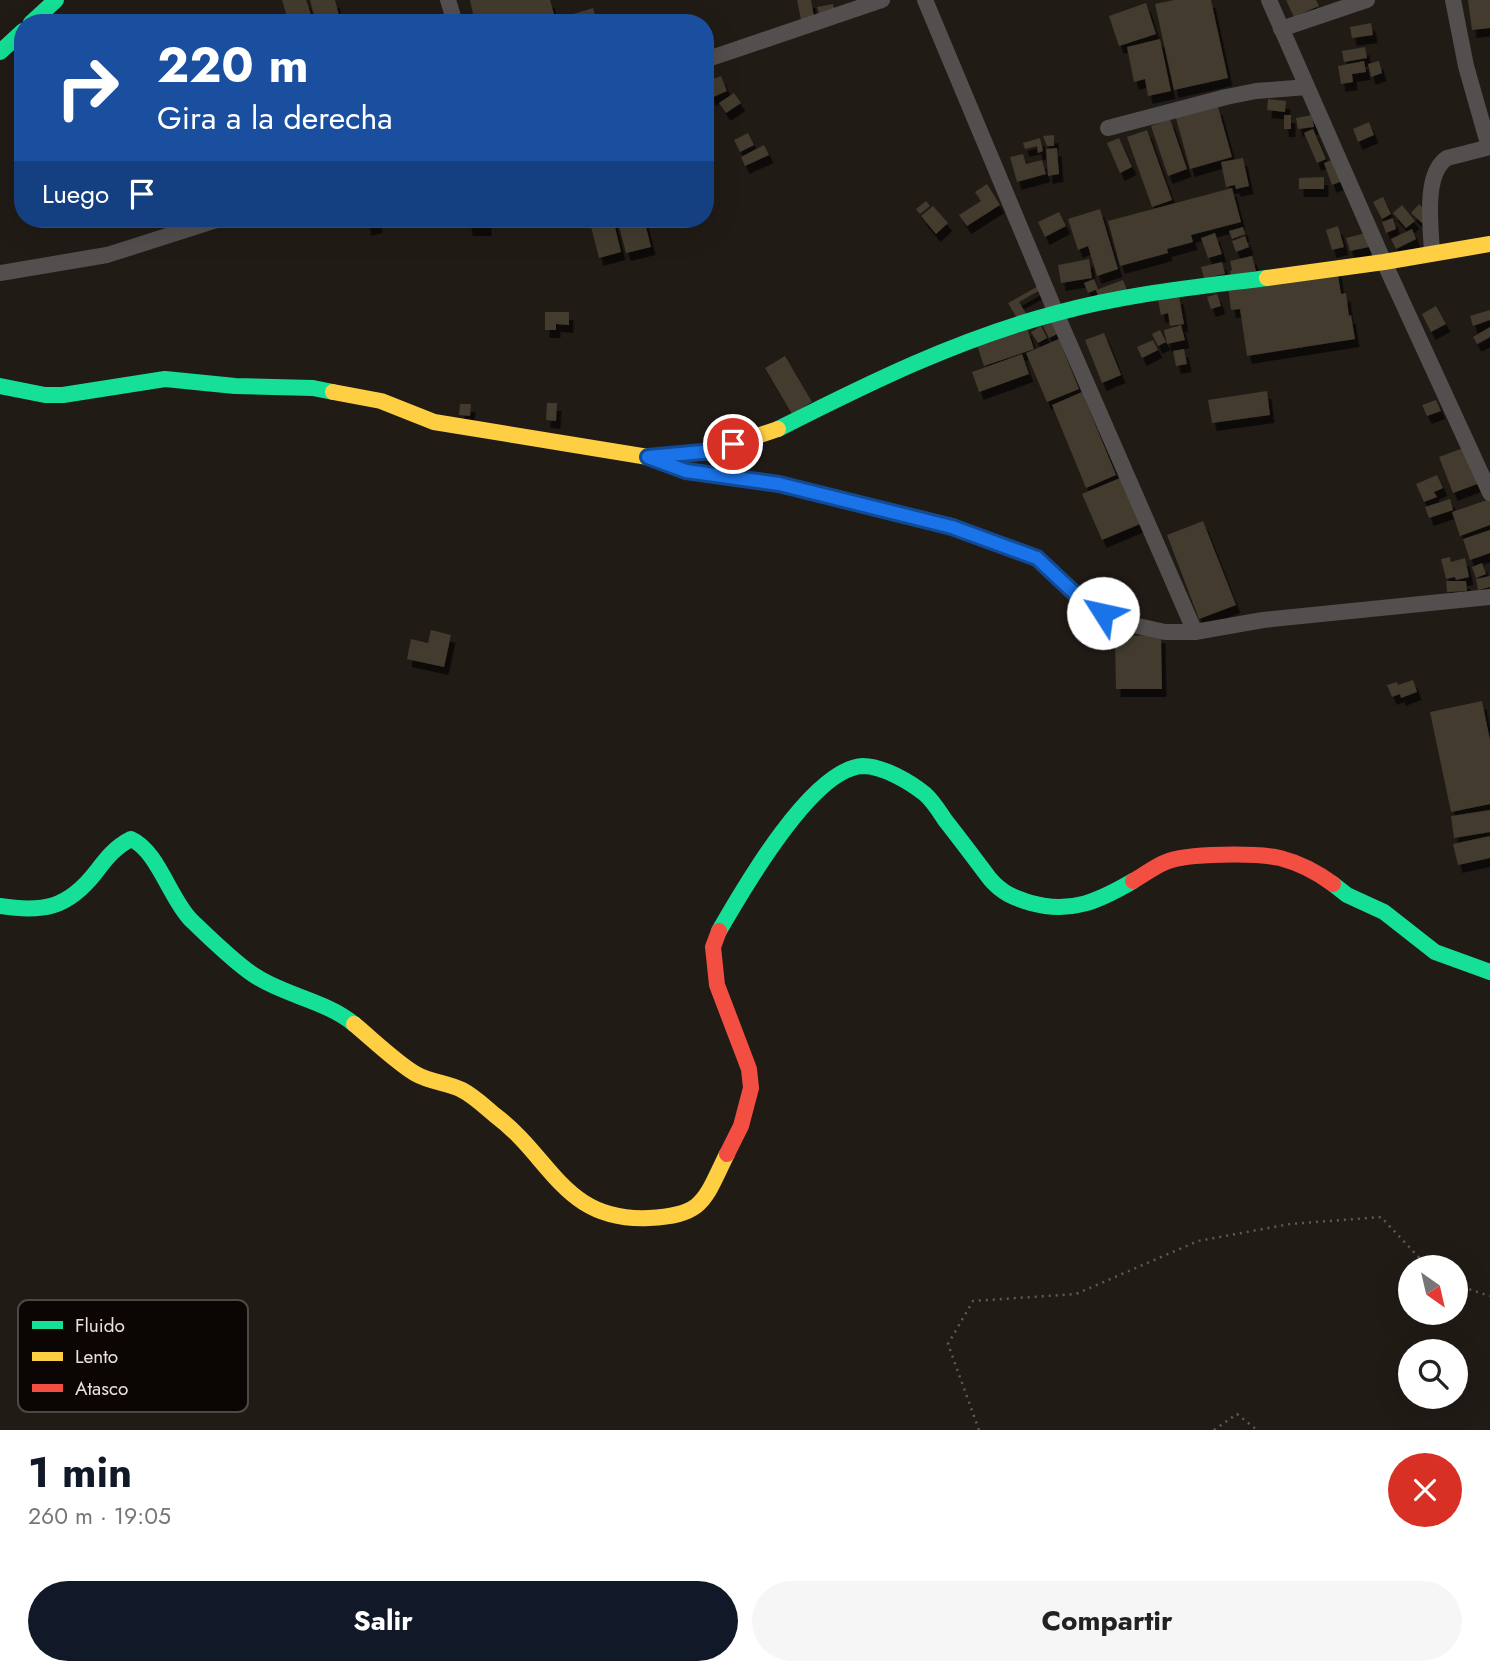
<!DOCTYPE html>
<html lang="es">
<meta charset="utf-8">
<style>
body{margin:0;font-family:Jost,sans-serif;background:#f6f6f6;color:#222;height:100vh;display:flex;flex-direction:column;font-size:26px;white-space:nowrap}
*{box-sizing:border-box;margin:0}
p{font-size:23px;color:#767676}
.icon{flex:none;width:38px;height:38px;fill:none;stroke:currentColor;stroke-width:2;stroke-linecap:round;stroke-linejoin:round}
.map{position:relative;height:1430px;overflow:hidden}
.details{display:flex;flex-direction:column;background:#fff;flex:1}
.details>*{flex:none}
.hud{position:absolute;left:14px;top:14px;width:700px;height:214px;border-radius:28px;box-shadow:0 7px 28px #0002;background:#1a4fa0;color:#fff;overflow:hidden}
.needle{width:46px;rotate:146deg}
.controls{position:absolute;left:1398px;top:1255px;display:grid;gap:14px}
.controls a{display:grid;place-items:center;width:70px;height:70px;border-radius:50%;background:#fff;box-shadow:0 7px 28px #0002;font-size:35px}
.pin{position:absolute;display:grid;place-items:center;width:60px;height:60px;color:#fff;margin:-30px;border:4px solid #fff;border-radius:50%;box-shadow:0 2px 7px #0007}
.me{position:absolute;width:77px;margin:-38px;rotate:305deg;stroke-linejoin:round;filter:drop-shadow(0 0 5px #0008)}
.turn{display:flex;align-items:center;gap:24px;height:147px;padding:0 28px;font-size:32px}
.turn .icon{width:91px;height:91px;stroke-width:2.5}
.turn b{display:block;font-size:49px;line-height:60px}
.then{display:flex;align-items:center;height:66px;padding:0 28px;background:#0003;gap:14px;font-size:26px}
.round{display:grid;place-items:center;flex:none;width:74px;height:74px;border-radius:37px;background:#f6f6f6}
.overview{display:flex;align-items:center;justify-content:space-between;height:119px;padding:0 28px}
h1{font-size:42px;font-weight:700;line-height:52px;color:#111827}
.cta{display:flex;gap:14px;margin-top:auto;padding:14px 28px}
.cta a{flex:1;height:80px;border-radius:42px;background:#111827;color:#fff;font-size:28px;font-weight:700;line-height:80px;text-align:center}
.cta a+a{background:#f6f6f6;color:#222}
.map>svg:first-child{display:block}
.building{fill:#423a2f;filter:url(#shadow)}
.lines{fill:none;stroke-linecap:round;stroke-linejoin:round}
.path{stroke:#5d5a58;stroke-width:2.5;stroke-dasharray:2 5;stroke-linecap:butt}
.street{stroke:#524f4e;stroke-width:16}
.fast{stroke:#16e098;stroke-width:16}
.slow{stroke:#ffcf43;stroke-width:16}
.jam{stroke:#f24e42;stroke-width:16}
.route-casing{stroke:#114b97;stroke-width:18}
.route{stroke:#1a73e8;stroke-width:12}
.key{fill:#0b0604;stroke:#4e4844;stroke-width:2}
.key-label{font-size:19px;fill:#eae1db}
</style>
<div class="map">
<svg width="1490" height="1430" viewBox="0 0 1490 1430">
<defs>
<filter id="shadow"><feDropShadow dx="4.5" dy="8" stdDeviation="0" flood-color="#0009"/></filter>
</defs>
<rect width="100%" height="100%" fill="#211b16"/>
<path class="building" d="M282,0H306L314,23H289Z
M310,0H335L341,23H316Z
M470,0H550L554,14L520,23H475Z
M797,0H811L814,17L801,20Z
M1174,0H1211L1228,78L1174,90L1155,4Z
M1286,0H1316L1319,6L1294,17Z
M1468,0H1490V28L1472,30Z
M1146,3L1156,34L1119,46L1109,16Z
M833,4L836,15L820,18L817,7Z
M593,8L597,23H547V22Z
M1371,23L1373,35L1352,38L1350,27Z
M1160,39L1171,91L1148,96L1145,79L1134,82L1127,47Z
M1365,47L1367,58L1344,62L1342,51Z
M1364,61L1366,72L1352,74L1353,82L1341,84L1338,66Z
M1379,61L1382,73L1371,77L1368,64Z
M721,76L727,91L711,98L705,82Z
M734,93L741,103L726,113L719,103Z
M1268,99L1286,101L1285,112L1267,110Z
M1218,107L1232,157L1190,169L1176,118Z
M1284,115H1291V129H1284Z
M1312,115L1314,127L1298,129L1296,118Z
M1170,119L1187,169L1168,176L1151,126Z
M1369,122L1374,135L1358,142L1353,129Z
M1313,129L1326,159L1317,163L1304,133Z
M1147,130L1172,200L1152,207L1127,137Z
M748,133L754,145L740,152L734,140Z
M1054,135V146H1047L1043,136Z
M1040,138L1043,151L1038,153L1037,146L1025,149L1023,143Z
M1119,138L1132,167L1120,173L1107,143Z
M764,145L769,155L745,166L741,157Z
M1057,148L1059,174L1048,176L1046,149Z
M1023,154L1026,164L1042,160L1046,174L1017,182L1010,157Z
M1243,158L1249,186L1236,189L1235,185L1226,187L1221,162Z
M1335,159L1342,181L1332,185L1324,163Z
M1324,177V189H1299V178Z
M987,184L1000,205L967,226L959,215L981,201L975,192Z
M1232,188L1241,222L1191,235L1193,242L1167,249L1168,253L1120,266L1108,221Z
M1383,197L1391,214L1382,219L1373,202Z
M926,201L930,206L920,214L916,209Z
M1419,204L1430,215L1422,223L1411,213Z
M1402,205L1415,221L1406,228L1393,213Z
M933,206L948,223L936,234L921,216Z
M1100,209L1118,269L1097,276L1088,246L1078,250L1068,219Z
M1059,212L1066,226L1045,237L1038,222Z
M1393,218L1396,229L1386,233L1382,222Z
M365,219H377L378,225L367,228Z
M467,219H487V228H468Z
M589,219H613L621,252L599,258Z
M617,219H644L651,247L626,253Z
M1338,226L1344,247L1332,250L1326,230Z
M1243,227L1245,234L1232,239L1229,231Z
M1412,229L1416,239L1396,249L1391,239Z
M1215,233L1222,254L1208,258L1201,238Z
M1366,233L1369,247L1350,251L1346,238Z
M1245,236L1249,247L1236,252L1232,241Z
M1252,256L1256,271L1231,276L1230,271L1232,270L1230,261Z
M1089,259L1092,278L1061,283L1058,265Z
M1222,262L1225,274L1204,278L1201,267Z
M1337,269L1341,294L1346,293L1349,316L1351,315L1355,339L1247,356L1240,309L1231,310L1228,286Z
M1094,279L1098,289L1088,293L1084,283Z
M1123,280L1127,290L1100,301L1096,290Z
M1040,285L1042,289L1019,302L1027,315L1018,320L1008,303Z
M1217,294L1221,306L1211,309L1207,297Z
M1179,296L1184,324L1170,326L1168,313L1161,315L1158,300Z
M1436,306L1446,324L1431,332L1422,314Z
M1490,310V320L1473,326L1470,316Z
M545,312H569V325L556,324V330H545Z
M1056,320L1061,332L1049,338L1043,326Z
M1181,325L1185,340L1167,344L1164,330Z
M1041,326L1047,338L1038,343L1031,332Z
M1490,327V337L1477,344L1473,337Z
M1027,328L1034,349L984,366L977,345Z
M1160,330L1166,342L1158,346L1152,334Z
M1104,333L1121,375L1102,383L1085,340Z
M1059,339L1079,389L1047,402L1026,353Z
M1153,340L1158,350L1142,358L1137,347Z
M1184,349L1187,364L1176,366L1173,351Z
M1022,354L1029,374L979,392L972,372Z
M785,356L812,402L792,414L765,368Z
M1267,391L1270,415L1212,423L1208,400Z
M1082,392L1116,475L1086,488L1052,405Z
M1436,400L1441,411L1427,416L1422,405Z
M547,403H557L556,421L546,420Z
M460,404H471L470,416L459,415Z
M1466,447L1480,483L1453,493L1439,457Z
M1437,475L1443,488L1434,492L1437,497L1424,502L1416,484Z
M1120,478L1140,524L1102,540L1082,494Z
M1450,499L1453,510L1429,518L1425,507Z
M1490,499V525L1460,536L1452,512Z
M1203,521L1236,605L1199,619L1167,535Z
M1490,530V553L1470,560L1463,539Z
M1450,557L1451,562L1465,558L1469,577L1456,580L1455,577L1446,579L1441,559Z
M1482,563L1486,574L1476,578L1472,567Z
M1490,576V587L1478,590L1476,579Z
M1446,581H1466L1467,591L1447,592Z
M431,630L451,635L444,667L407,659L411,639L428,643Z
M1161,635L1162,689H1116L1115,636Z
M1413,680L1417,692L1401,698L1400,694L1392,697L1387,685L1397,682L1398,685Z
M1482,701L1490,740V804L1451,812L1430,712Z
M1490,810V832L1454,838L1451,816Z
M1490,836V858L1458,865L1453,844Z"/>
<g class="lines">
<path class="path" d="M1456,1285L1490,1296
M979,1430L948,1344L973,1301L1076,1294L1198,1241L1290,1224L1381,1217L1428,1267
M1214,1430L1237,1414L1257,1430"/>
<path class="street" d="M448,0L455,23
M925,0L1056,313L1195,632
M1269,0L1384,262L1490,493
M1453,0L1466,66L1489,147
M1281,29L1367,0
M705,60L882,0
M1108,128L1226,97L1256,91L1307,87
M1432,253C1431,227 1423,174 1447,158L1490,147
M0,273L107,255L220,219
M651,458L686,471L779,484L952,526L1037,558L1086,604L1120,622L1165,632H1195L1263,620L1490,597"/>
<path class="fast" d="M31,23L56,0
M0,52L23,31
M0,386L45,395H63L165,379L235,386L313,388L333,392
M778,429C869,383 958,339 1057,313C1126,294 1197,287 1267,278
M1333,884L1347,895L1384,912L1435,952L1490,972
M0,906C43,913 68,908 96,872C106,859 115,847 131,839C158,851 170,899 191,920C208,936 238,966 257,977C287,996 326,1001 354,1024
M719,931C742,891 812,768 863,766C883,766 910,782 925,794C933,801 939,811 945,820C960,839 975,859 990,879C1002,893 1014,898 1031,903C1071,914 1099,901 1133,881"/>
<path class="slow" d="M1267,278L1384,262L1490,244
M333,392L381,401L434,422L648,457L713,451L778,429
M354,1024C371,1038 398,1064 416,1074C430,1082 448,1083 462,1090C474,1096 485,1107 496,1116C552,1158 564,1222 649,1218C705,1215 704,1200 727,1154"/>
<path class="jam" d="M1133,881C1144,875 1155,866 1166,862C1186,853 1257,853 1280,858C1299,863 1317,872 1333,884
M719,931L713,947L717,985L749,1069L751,1088L741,1126L727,1154"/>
</g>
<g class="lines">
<g class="route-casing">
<path id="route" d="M733,444L713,451L648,457L686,471L779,484L952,527L1037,558L1086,604L1103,613"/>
</g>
<use href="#route" class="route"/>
</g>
<rect x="18" y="1300" width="230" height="112" rx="10" class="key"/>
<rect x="32" y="1321" width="31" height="8" fill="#16e098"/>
<rect x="32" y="1352" width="31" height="9" fill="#ffcf43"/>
<rect x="32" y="1384" width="31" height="8" fill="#f24e42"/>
<g class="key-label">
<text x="75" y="1332">Fluido</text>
<text x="75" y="1363">Lento</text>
<text x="75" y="1395">Atasco</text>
</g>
</svg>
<div class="controls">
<a><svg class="needle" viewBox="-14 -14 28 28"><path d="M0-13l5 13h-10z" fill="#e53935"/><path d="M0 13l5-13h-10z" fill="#767676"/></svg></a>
<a><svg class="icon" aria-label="search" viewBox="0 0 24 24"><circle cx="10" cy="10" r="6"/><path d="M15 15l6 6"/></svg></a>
</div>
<div class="pin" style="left:733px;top:444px;background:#d93025"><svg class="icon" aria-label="arrive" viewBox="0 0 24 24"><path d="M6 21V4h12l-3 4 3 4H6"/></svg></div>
<svg class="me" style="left:1103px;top:613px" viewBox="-20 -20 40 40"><circle r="19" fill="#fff"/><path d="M0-13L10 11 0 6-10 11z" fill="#1a73e8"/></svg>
<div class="hud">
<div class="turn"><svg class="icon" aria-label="right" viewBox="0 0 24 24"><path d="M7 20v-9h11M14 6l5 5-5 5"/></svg><div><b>220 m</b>Gira a la derecha</div></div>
<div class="then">Luego<svg class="icon" aria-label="arrive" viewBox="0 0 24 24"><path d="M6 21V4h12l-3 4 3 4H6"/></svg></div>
</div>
</div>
<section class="details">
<div class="overview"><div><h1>1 min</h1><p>260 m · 19:05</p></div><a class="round" style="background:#d93025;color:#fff"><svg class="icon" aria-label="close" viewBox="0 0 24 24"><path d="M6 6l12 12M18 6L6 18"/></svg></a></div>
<div class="cta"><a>Salir</a><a>Compartir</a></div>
</section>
